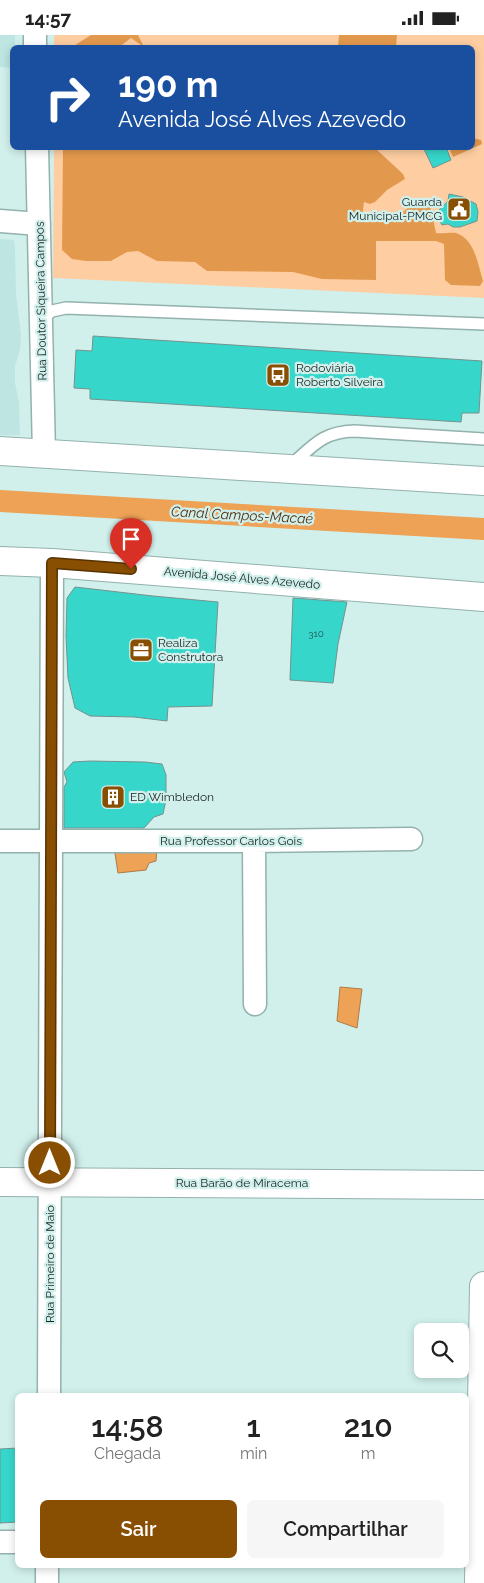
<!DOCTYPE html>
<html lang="pt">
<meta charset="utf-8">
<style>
body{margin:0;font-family:Raleway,sans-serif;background:#f6f6f6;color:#222;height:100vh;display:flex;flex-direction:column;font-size:19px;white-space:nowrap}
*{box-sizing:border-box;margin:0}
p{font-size:16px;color:#767676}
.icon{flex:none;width:28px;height:28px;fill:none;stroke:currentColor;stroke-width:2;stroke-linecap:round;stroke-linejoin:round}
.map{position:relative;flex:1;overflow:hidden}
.sheet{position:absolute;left:15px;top:1358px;width:454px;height:175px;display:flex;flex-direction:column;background:#fff;border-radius:8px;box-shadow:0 2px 8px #0003}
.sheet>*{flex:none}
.banner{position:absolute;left:10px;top:10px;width:465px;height:105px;border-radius:8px;box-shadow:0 2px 8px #0003;background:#1a4fa0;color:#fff;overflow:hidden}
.tools{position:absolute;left:414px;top:1288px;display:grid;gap:10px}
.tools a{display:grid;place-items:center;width:55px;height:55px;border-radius:8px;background:#fff;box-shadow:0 2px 8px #0003;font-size:25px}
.pin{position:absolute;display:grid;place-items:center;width:42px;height:42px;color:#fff;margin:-51px -21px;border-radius:50% 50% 50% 0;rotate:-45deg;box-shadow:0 0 5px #0007}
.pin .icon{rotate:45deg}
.me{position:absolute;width:55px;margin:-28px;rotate:0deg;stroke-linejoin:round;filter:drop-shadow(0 0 4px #0008)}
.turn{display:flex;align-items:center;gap:18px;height:105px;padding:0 25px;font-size:22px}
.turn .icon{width:65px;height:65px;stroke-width:2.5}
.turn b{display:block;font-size:35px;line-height:42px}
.eta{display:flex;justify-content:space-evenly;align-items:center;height:85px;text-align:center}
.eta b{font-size:30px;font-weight:600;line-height:35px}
.primary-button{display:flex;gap:10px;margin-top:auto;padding:10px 25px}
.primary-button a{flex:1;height:58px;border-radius:8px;background:#884f03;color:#fff;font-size:20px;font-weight:600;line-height:58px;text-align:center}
.primary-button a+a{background:#f6f6f6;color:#222}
.status{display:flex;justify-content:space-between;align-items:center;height:35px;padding:0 25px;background:#fff;direction:ltr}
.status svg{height:14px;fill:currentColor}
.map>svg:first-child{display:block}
.built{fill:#bee5e1}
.green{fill:#fecea2}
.forest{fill:#e3994d}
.water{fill:#eda256;stroke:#ad7c47}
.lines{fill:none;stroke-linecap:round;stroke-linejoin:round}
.canal{stroke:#eda256;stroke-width:22}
.building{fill:#36d6cb;stroke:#75928e}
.lane-casing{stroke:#93b1ad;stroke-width:14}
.street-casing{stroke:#93b1ad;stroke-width:25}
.secondary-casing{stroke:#93b1ad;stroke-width:30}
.lane{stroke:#fff;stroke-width:11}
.street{stroke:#fff;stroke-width:22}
.secondary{stroke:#fff;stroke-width:28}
.route-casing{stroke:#583302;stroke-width:12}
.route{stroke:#884f03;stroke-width:9}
.labels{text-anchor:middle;stroke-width:4.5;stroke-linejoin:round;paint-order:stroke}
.number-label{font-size:10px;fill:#20514e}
.poi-label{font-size:12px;fill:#192524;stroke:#d1f0ec;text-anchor:start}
.street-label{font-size:12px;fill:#192524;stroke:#d1f0ec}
.water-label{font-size:14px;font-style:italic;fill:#503112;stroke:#d1f0ec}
</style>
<div class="status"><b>14:57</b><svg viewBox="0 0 49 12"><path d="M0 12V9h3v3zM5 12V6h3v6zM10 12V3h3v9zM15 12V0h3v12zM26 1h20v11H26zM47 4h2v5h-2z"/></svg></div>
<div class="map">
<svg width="484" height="1548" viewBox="0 0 484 1548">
<rect width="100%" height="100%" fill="#d1f0ec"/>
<path class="built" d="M0,0H15V12H12V33L0,32Z
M0,204L14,205L15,214L16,259L21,300L20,315L15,331V348L19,368L20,400H0Z"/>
<path class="green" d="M54,0H484V263L53,243L54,113L472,112V12H54Z"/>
<path class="forest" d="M91,0H138L144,12L131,3L119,12H72Z
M339,0H397L396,12H338Z
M473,103L481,105L482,109L453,122L449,113L472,112Z
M102,113L113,115L117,112L375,113L403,139L405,144L387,155L375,167L370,169L364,167L362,182H372L380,187H389L415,168L422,165L429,166L436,198C442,199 450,197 456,198C475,204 478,230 483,246L480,251L451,250L445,245L444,209L436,206H376V245L322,244L293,237L207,236L195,227L157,226L138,216L127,217L111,226H86L72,224L62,215L63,113Z"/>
<path class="water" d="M114,812L157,813L156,826L149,828L146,835L118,838Z
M340,952L362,954L357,993L337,986Z"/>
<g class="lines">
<path class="canal" d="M0,466L484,494"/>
</g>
<path class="building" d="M423,112H446L451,125L433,133Z
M449,159L463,162L476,169L478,177L477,186L460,192H453L448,189L442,190L438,183V176L448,166Z
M93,301L482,326L479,378H462L461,387L90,364V354L74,353L76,315L92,316Z
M75,552L153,561L218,567L212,671L168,672L167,686L134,682L90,681L75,673L68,643L66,601L67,563Z
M293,563L347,567L338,609L333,648L290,645Z
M90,726L145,727L162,729L166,740V765L163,779L154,782L144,793H64V752L67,747L64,737L73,727Z
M18,1413V1487L0,1488V1414Z"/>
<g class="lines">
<g class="lane-casing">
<path id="lane" d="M41,284L52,276L66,273L484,289
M290,431C313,411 322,397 354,396L484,404"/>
</g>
<g class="street-casing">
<path id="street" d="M35,0V12
M37,112L44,419
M0,186L39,189
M0,806H254L411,804
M254,806L255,969
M49,1360L52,528
M0,1507H18
M47,1548V1530"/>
</g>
<g class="secondary-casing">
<path id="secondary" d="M0,416L484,446
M0,526L52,528L484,562
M0,1147L484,1150
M479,1548L484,1251"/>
</g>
<use href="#lane" class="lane"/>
<use href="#street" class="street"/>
<use href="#secondary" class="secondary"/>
</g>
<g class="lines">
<g class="route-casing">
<path id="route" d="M50,1128L52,528L131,534"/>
</g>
<use href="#route" class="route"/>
</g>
<defs>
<g id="civic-square" transform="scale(1.25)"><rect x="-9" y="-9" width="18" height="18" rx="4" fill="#884f03" stroke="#d1f0ec"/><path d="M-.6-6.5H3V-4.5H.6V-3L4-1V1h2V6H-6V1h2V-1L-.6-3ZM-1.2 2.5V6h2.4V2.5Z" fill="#fff"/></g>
<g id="bus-square" transform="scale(1.25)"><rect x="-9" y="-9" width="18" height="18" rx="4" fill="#884f03" stroke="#d1f0ec"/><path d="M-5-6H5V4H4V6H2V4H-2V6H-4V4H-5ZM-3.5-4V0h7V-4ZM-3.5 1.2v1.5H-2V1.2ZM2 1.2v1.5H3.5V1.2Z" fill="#fff"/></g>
<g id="office-square" transform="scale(1.25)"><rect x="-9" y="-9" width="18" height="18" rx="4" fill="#884f03" stroke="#d1f0ec"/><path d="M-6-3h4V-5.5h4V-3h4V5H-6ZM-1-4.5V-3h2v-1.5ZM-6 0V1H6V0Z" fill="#fff"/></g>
<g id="building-square" transform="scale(1.25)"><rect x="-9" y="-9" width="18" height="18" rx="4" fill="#884f03" stroke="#d1f0ec"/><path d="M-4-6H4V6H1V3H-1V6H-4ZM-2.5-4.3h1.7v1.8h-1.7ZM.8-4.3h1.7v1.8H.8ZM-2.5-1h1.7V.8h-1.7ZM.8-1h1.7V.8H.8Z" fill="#fff"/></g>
</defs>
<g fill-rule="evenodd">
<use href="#civic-square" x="459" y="174"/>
<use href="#bus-square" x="278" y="340"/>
<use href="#office-square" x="141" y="615"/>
<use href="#building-square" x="113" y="762"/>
</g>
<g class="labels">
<g class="number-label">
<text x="316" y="602">310</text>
</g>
<g class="poi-label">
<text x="442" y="171" text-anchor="end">Guarda<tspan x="442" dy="14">Municipal-PMCG</tspan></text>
<text x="296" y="337">Rodoviária<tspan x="296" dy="14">Roberto Silveira</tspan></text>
<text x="158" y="612">Realiza<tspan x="158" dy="14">Construtora</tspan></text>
<text x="130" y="766">ED Wimbledon</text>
</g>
<g class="street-label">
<text transform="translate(41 266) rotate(-91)" y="4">Rua Doutor Siqueira Campos</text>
<text transform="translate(242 543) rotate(5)" y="4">Avenida José Alves Azevedo</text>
<text x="231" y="810">Rua Professor Carlos Gois</text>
<text x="242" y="1152">Rua Barão de Miracema</text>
<text transform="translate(50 1229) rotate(-90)" y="4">Rua Primeiro de Maio</text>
</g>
<g class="water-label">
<text transform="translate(242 480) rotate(3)" y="5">Canal Campos-Macaé</text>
</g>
</g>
</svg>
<div class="tools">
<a><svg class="icon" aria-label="search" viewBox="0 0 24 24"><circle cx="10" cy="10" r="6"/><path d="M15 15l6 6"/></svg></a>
</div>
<div class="pin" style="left:131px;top:534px;background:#d93025"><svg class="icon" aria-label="arrive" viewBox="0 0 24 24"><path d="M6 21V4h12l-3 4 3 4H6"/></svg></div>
<svg class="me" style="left:50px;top:1128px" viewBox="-20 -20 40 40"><circle r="17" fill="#884f03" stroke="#fff" stroke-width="3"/><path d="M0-11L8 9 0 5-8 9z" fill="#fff"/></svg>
<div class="banner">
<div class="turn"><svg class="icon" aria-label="right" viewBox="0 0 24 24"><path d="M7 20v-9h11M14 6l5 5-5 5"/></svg><div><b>190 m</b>Avenida José Alves Azevedo</div></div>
</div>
<section class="sheet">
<div class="eta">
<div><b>14:58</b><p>Chegada</p></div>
<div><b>1</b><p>min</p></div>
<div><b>210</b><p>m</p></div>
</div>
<div class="primary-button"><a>Sair</a><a>Compartilhar</a></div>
</section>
</div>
